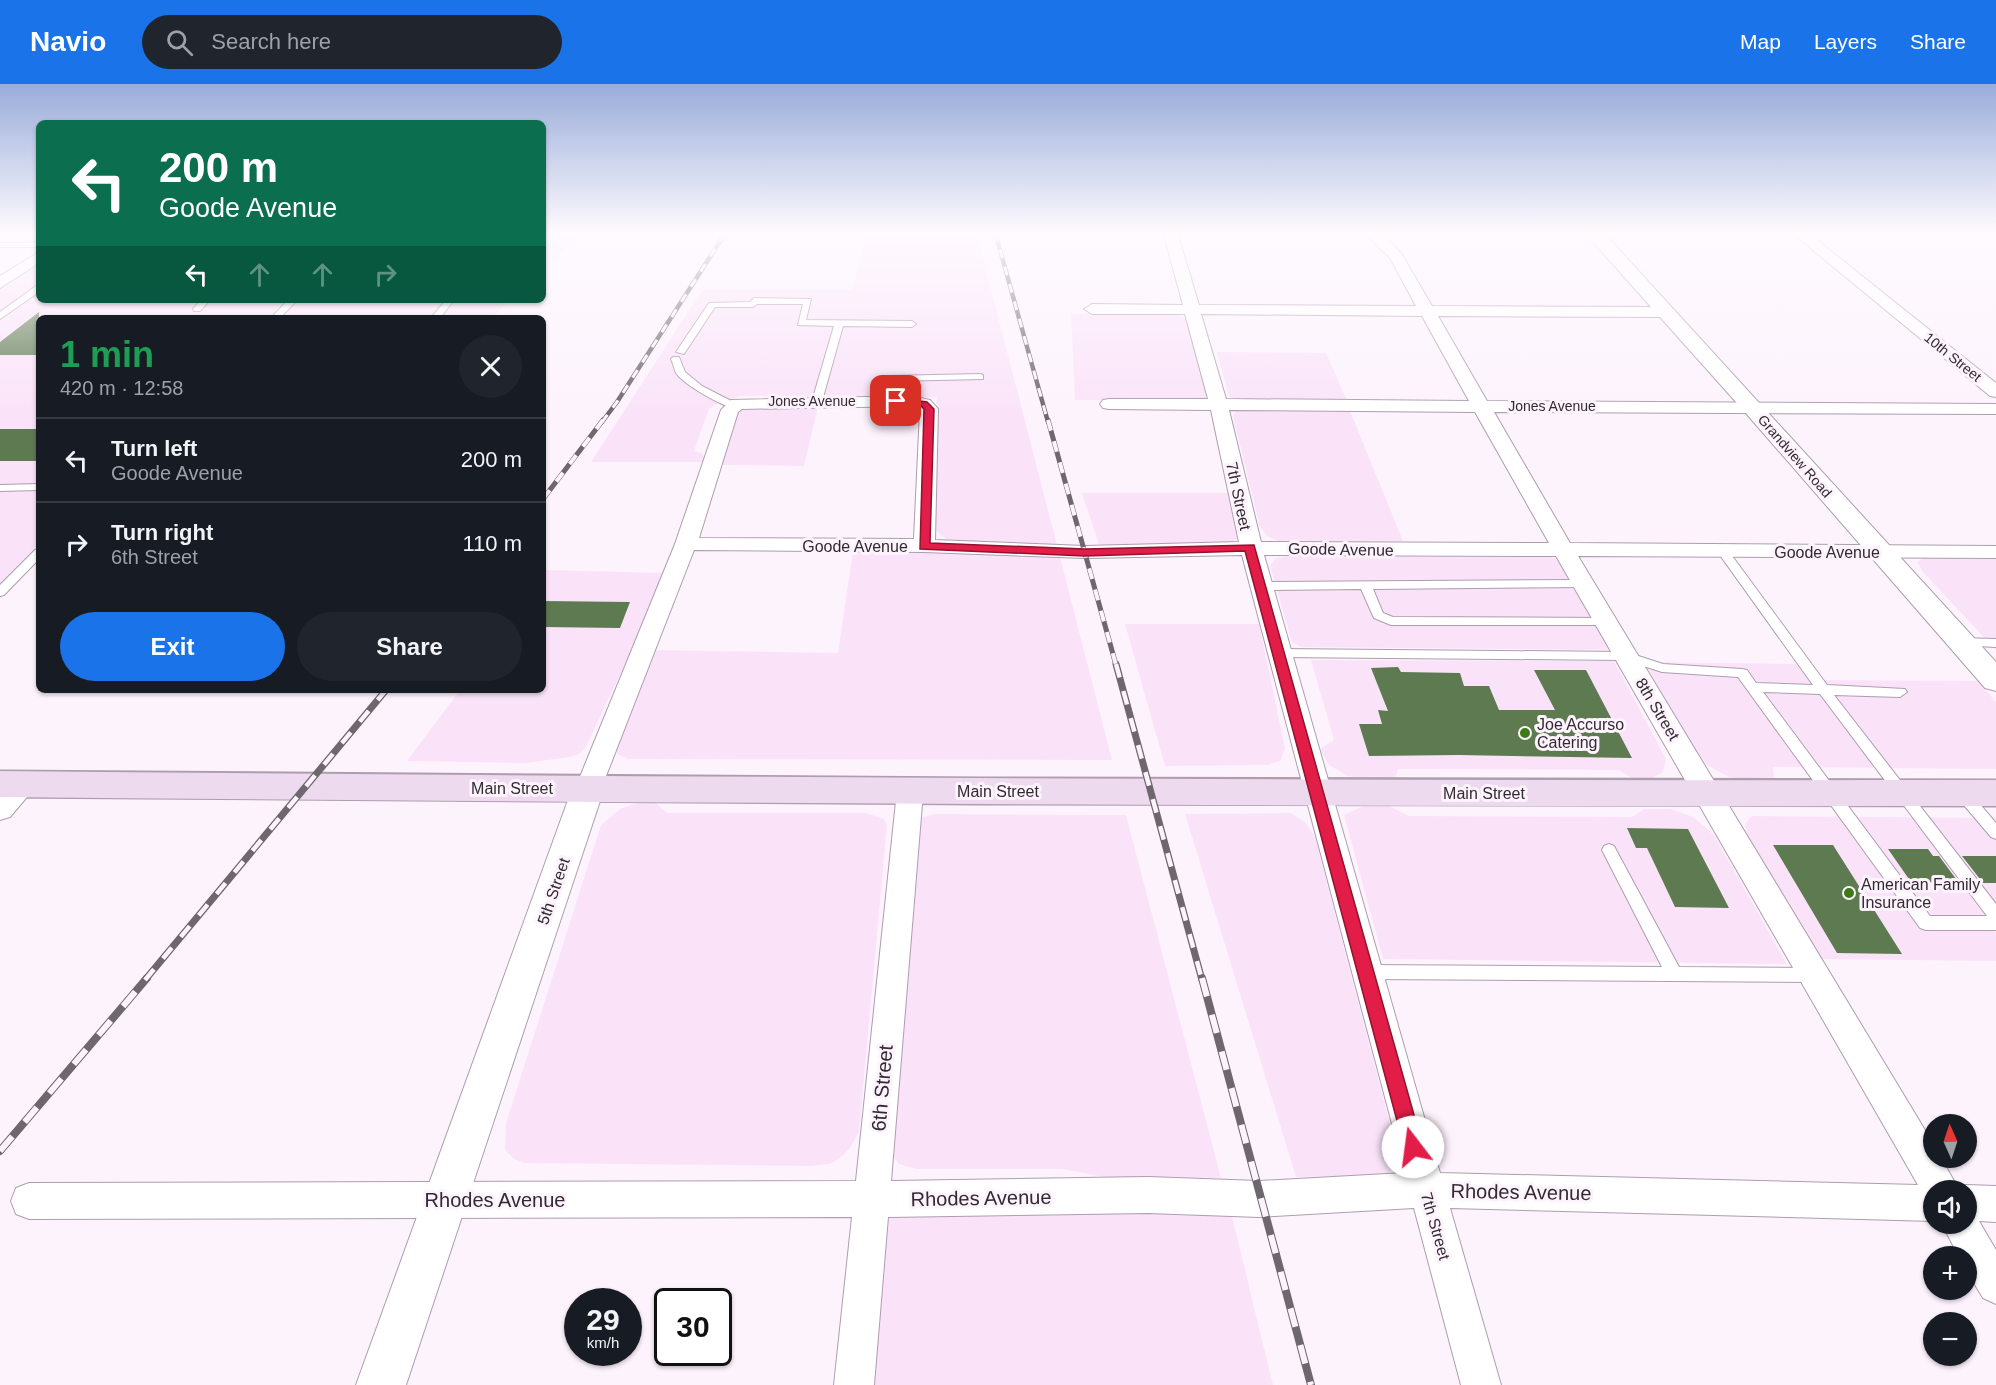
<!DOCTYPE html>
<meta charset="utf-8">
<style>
body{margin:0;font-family:Helvetica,sans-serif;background:#20242c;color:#f1f3f6;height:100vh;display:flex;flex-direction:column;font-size:22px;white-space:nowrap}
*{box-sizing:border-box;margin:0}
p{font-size:20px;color:#9ea1a6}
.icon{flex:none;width:33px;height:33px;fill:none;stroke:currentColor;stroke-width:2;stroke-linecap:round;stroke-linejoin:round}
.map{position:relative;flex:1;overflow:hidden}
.details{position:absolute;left:36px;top:231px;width:510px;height:378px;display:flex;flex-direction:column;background:#171b24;border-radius:9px;box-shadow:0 2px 4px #0004}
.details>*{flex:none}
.hud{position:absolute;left:36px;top:36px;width:510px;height:183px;border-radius:9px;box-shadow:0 2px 4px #0004;background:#0b6e4f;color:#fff;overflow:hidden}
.needle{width:39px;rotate:357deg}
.fabs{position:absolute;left:1923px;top:1030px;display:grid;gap:12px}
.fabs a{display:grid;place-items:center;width:54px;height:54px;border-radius:50%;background:#171b24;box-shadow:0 2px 4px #0004;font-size:30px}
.speed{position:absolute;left:564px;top:1204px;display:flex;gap:12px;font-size:30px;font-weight:700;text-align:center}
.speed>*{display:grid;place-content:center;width:78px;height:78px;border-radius:50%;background:#171b24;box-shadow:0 2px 4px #0004;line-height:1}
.speed small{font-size:15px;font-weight:400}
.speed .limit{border:3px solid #111;border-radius:9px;background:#fff;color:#111}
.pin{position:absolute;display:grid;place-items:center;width:51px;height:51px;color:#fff;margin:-26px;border-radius:12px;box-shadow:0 3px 9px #0006}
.me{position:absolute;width:66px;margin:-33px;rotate:345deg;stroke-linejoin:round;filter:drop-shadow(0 0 4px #0008)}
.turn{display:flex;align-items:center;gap:21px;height:126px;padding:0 24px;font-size:27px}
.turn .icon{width:78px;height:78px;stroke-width:2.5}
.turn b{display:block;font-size:42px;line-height:51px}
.lanes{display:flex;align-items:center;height:57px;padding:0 24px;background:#0003;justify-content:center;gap:30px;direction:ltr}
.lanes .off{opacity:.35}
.round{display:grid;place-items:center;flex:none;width:63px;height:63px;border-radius:32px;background:#20242c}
.summary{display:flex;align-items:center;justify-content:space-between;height:102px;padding:0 24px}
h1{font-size:36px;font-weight:800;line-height:45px;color:#1e9e55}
.action{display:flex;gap:12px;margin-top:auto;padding:12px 24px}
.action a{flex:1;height:69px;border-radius:36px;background:#1a73e8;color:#fff;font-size:24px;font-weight:800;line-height:69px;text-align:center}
.action a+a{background:#20242c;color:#f1f3f6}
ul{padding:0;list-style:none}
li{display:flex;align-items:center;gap:18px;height:84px;padding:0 24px;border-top:2px solid #363941}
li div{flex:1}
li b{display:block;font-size:22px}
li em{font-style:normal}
header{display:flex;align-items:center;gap:36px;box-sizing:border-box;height:84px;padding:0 30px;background:#1a73e8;color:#fff}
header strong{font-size:28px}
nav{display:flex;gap:33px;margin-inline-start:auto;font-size:21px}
.search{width:420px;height:54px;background:#20242c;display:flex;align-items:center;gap:15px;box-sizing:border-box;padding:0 21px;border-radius:33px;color:#9ea1a6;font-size:22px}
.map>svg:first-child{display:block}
.built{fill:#fae3f9}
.building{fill:#5e7a51}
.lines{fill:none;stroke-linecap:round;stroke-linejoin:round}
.service-casing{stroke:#ad9dad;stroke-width:2}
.minor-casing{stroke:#ad9dad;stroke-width:2}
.tertiary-casing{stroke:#ad9dad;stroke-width:2}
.secondary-casing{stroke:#ad9dad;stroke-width:3}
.service{fill:#fff;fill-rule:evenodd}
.minor{fill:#fff;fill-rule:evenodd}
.tertiary{fill:#fff;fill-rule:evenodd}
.secondary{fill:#eedaee;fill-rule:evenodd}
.rail-far3-casing{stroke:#6e676e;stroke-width:4.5}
.rail-far2-casing{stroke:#6e676e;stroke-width:5}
.rail-far1-casing{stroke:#6e676e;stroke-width:7}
.rail-casing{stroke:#6e676e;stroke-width:8}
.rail-far3{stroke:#fdf3fd;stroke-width:3;stroke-dasharray:9;stroke-linecap:butt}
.rail-far2{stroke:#fdf3fd;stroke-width:4;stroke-dasharray:11;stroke-linecap:butt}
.rail-far1{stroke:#fdf3fd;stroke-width:4.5;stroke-dasharray:14;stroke-linecap:butt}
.rail{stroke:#fdf3fd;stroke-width:6;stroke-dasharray:19;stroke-linecap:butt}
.route{fill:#e11d48;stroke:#92132f;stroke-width:1.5}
.poi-dot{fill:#3d7a14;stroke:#fdf3fd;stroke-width:2}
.labels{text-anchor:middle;stroke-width:6;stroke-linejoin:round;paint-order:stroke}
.far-street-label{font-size:14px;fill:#312b31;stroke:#fdf3fd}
.street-label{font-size:16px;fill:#312b31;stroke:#fdf3fd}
.poi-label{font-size:16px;fill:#312b31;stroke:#fdf3fd;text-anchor:start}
.near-street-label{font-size:20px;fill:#312b31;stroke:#fdf3fd}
</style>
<header>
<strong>Navio</strong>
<div class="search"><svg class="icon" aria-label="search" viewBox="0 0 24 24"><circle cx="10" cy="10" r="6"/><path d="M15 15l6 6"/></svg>Search here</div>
<nav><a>Map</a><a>Layers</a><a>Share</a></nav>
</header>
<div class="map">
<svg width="1996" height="1301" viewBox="0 0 1996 1301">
<rect width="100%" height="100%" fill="#fdf3fd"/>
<path class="built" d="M543,148H583L543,186Z
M867,148H976L1057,461L957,457L946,455L933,444L929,430L937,313L740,312L716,320L709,325L694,367L701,369L705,373V378H591L703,205L853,206Z
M39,177V216H510L492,234H39V461L0,500V204Z
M1071,230H1177L1185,233L1188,237L1207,312L1201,317L1075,316Z
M1217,268L1326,269L1347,317L1235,316L1229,312Z
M818,323L804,382L719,381L739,324Z
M1246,326L1350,327L1403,457H1278L1267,452L1260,443L1233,332L1236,327Z
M1082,409H1229L1238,453L1232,459L1099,461Z
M853,466L1060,473L1112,676L628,675L617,670V664L654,566L838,569Z
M1291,472L1552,473L1564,480L1612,566L1301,563L1292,558L1270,482L1276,474Z
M1923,474H1996V566L1923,488L1917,478Z
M546,486L665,489L640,548L586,663L579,670L570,673L525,679L407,677L460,606H543V491Z
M1125,540H1259L1285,664L1281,676L1269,681L1165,682Z
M1311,576L1614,577L1666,675L1663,688L1649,696L1632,694L1618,686L1398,685L1395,695L1381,697L1348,692L1329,681L1320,665L1334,656Z
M1644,578L1801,580L1813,596L1978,597L1996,618V685L1773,683L1774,694L1759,697L1729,693L1707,681L1695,667Z
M640,718H655L667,729H866L884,735L887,742L859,1048L850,1064L839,1075L829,1080L811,1082L524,1079L514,1075L505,1066L506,1039L601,741L620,725Z
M1365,721H1387L1409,732L1632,733L1644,725H1671L1693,733L1714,751L1787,880L1383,875L1344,731Z
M1291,729L1306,739L1315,753L1400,1079L1385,1091L1296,1093L1185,730Z
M936,730L1126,731L1221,1094L1104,1093L1063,1085H916L899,1080L891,1070L919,734Z
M1752,732L1996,734V845L1994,846L1996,849V877L1822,875L1748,753L1745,740Z
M895,1126L1231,1128L1273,1301H868L884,1133Z"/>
<path class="building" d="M39,228V271H0V258Z
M0,345H39V377H0Z
M543,517L630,518L620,544L543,543Z
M1398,583L1401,588L1460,589L1464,602H1489L1499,626H1555L1534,586H1586L1632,674L1459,671L1369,672L1359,640H1382L1378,626L1388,627L1371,584Z
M1627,744L1688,745L1729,824L1675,823L1647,764H1636Z
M1773,761H1833L1902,870L1837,869Z
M1888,765H1928L1933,772H1939L1959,799L1911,798Z
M1962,772H1996V799H1983Z"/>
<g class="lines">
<g class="service-casing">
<path id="service" d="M0,159H39V163H0Z
M36,202H39V208L0,235V228Z
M754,214L811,215L806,236L912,237L916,240L912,243L843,242L822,317L817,320L812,317L834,242L798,241L803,220H757L753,223H715L684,270L676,268L709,219L750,218Z
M201,216H210L200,227H194L193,225Z
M288,216H297L280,234H271Z
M446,216H454L440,234H431Z
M673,273H679L685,288L702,302L737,320V324C725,325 683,300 676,289C674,285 673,279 671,275Z
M980,290L983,291V295L892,297L889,298L883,319L875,317L880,297L887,292Z
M39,400V406L0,407V401Z
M1723,464L1727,465L1827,601L1905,605L1907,608L1900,613L1834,611L1996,820V846H1926L1920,844L1738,593L1662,588L1625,576L1279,573L1273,569L1279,565L1626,568L1663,580L1742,585L1747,586L1756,599L1813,601L1717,467ZM1763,608L1820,610L1987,832H1930Z
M39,465V475L4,511L0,512V501L35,466Z
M1584,496L1588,497L1590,500L1588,503L1373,505L1383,529L1393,533L1606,534L1610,535L1612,538L1610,541H1391L1374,534L1361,505L1260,506L1254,502L1260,498Z
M1960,554L1996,555V563L1956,561L1954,558L1956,555Z
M1962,704L1967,705L1996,739V755L1991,753L1957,713L1955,709L1957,705Z
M1609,760L1614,762L1679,883L1814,884L1820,886L1822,891L1820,896L1814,898L1366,895L1360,893L1358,888L1360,883L1366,881L1662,883L1602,766L1604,762Z"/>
</g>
<g class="minor-casing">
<path id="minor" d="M1163,148H1177L1199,221L1416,222L1390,174L1363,148H1379L1401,169L1432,222L1664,223L1672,228L1664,233L1438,232L1487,317L1996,320V330L1494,328L1570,459L1996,462V474L1578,472L1934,1061V1074H1941L1958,1104L1966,1101L1996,1102V1138L1979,1137L1996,1166V1220L1983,1214L1966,1186V1173H1959L1942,1140H1966V1107H1934V1137L1450,1124L1501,1301H1461L1414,1124L1259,1133L1148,1129L888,1133L874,1301H834L852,1133L29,1135L16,1130L11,1117L16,1104L29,1099L856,1097L897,708L901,701L910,698L919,701L923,708L891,1097L1148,1093L1259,1097L1405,1089L1242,471L1085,474L924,468L694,466L601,705L597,712L588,715L579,712L575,705L675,460L721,326L731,316L912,312L930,316L938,325L935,456L1085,462L1239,458L1211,326L1109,325L1103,324L1100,320L1103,316L1109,315H1208L1185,230H1092L1084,225L1092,220L1183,221ZM1201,230L1422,232L1469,317L1226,315ZM912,322L920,326L914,455L699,454L738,328L742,325ZM1229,326L1475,328L1549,459L1261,458ZM1264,471L1556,472L1918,1101L1440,1089Z
M1791,148H1807L1996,299V313L1990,312Z
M39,168V179L0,204V192Z
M25,690L34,693L38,700L10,733L0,736V709L16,693Z"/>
</g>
<g class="tertiary-casing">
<path id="tertiary" d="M1584,148H1603L1996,578V607L1985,604L1744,327Z
M588,693L600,696L604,705L406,1301H356L572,705L576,696Z"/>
</g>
<g class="secondary-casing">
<path id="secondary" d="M0,687C665,693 1331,697 1996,696V722C1331,723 665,719 0,713Z"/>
</g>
<use href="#service" class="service"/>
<use href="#minor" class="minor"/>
<use href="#tertiary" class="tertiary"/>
<use href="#secondary" class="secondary"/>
<g class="rail-far3-casing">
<path id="rail-far3" d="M995,148L1048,338
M602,338L617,318L726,148"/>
</g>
<g class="rail-far2-casing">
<path id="rail-far2" d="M1048,336L1116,581
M543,415L603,336"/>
</g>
<g class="rail-far1-casing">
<path id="rail-far1" d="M1116,580L1202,896
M145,896L386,606"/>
</g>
<g class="rail-casing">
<path id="rail" d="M1202,894L1311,1301
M0,1067L147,894"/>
</g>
<use href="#rail-far3" class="rail-far3"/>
<use href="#rail-far2" class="rail-far2"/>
<use href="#rail-far1" class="rail-far1"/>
<use href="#rail" class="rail"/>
</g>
<linearGradient id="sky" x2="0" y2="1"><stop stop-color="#9aacda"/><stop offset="0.45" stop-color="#fefafe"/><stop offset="1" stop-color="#fefafe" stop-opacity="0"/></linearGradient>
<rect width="1996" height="330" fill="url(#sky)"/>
<path class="route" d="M896,314L927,318L934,325L930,459L1085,465L1254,461L1423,1063L1420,1069L1413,1072L1407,1069L1404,1063L1245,467L1085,472L920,465L924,325L921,322L893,319V315Z"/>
<g class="poi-dot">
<circle cx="1525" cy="649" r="6"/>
<circle cx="1849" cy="809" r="6"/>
</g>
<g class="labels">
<g class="far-street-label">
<text transform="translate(1953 273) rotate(39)" y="5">10th Street</text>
<text x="812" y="322">Jones Avenue</text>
<text x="1552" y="327">Jones Avenue</text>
<text transform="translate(1795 372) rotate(49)" y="5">Grandview Road</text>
</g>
<g class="street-label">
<text transform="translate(1239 412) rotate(78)" y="6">7th Street</text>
<text x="855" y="468">Goode Avenue</text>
<text transform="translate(1341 465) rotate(1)" y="6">Goode Avenue</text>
<text x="1827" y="474">Goode Avenue</text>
<text transform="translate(1658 625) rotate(59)" y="6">8th Street</text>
<text x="512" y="710">Main Street</text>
<text x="998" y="713">Main Street</text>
<text x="1484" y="715">Main Street</text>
<text transform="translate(553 807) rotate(-71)" y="6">5th Street</text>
<text transform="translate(1436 1142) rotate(74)" y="6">7th Street</text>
</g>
<g class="poi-label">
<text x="1537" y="646">Joe Accurso<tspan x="1537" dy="18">Catering</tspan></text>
<text x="1861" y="806">American Family<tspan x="1861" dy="18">Insurance</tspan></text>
</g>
<g class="near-street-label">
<text transform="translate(882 1004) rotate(-85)" y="7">6th Street</text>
<text transform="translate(1521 1108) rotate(1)" y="7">Rhodes Avenue</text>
<text transform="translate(981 1114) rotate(-1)" y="7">Rhodes Avenue</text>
<text x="495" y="1123">Rhodes Avenue</text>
</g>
</g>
</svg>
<div class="fabs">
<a><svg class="needle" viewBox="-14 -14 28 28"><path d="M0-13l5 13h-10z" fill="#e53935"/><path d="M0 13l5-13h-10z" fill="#9ea1a6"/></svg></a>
<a><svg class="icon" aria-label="sound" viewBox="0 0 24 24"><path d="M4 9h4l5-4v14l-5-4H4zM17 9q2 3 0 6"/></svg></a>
<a>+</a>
<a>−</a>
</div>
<div class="speed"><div>29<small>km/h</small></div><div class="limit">30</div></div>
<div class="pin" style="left:896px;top:317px;background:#d93025"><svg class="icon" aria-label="arrive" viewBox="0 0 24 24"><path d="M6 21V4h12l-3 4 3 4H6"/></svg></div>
<svg class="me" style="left:1413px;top:1063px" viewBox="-20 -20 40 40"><circle r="19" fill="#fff"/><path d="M0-13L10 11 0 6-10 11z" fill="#e11d48"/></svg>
<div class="hud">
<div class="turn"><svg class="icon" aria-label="left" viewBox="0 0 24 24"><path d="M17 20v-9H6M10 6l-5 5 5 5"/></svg><div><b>200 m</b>Goode Avenue</div></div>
<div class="lanes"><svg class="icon" aria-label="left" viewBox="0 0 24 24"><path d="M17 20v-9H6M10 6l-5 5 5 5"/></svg><svg class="icon off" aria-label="ahead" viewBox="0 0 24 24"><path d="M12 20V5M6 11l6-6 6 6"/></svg><svg class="icon off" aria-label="ahead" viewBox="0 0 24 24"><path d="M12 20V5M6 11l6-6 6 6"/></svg><svg class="icon off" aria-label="right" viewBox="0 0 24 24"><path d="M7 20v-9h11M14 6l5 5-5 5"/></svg></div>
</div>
<section class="details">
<div class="summary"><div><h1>1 min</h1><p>420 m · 12:58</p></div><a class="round"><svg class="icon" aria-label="close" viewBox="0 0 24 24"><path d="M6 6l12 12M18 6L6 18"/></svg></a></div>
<ul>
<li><svg class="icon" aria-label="left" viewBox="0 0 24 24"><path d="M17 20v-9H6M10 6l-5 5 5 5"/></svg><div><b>Turn left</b><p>Goode Avenue</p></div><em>200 m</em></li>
<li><svg class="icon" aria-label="right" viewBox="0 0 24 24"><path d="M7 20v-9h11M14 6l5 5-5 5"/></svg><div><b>Turn right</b><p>6th Street</p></div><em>110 m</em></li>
</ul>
<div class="action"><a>Exit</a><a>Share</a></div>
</section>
</div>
